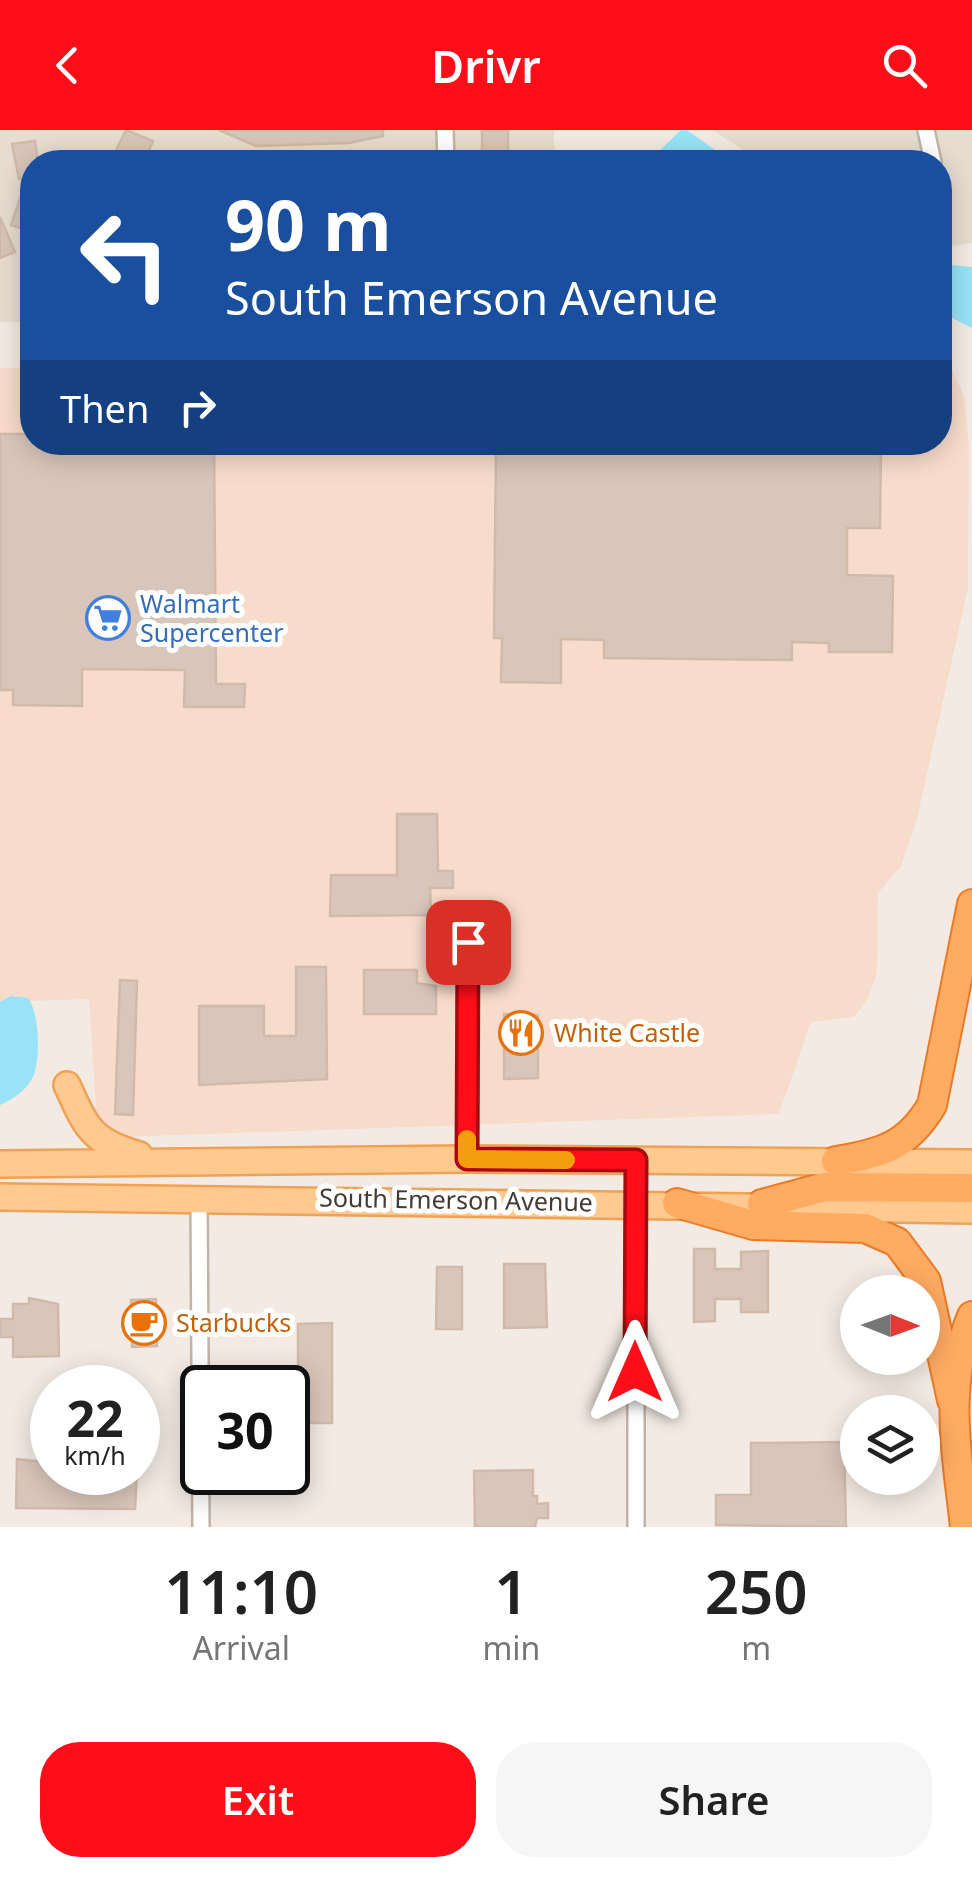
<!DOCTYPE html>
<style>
body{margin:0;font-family:"Noto Sans",sans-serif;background:#f6f6f6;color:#222;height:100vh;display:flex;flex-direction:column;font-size:38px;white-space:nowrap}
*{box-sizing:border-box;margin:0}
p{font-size:32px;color:#767676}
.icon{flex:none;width:55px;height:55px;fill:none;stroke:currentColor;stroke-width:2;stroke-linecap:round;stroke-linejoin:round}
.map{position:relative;height:1397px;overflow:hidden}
.panel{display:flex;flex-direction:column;background:#fff;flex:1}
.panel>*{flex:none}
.guide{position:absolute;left:20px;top:20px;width:932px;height:305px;border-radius:40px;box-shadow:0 5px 25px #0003;background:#1a4fa0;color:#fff;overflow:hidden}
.needle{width:65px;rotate:91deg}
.fabs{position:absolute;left:840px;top:1145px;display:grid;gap:20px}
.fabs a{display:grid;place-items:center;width:100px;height:100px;border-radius:50%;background:#fff;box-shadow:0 5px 25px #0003;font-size:50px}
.speed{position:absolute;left:30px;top:1235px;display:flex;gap:20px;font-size:50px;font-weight:700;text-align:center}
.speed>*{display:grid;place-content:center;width:130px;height:130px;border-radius:50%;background:#fff;box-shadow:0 5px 25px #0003;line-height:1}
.speed small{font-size:25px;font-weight:400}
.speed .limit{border:5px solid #111;border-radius:15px;background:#fff;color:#111}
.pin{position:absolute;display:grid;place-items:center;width:85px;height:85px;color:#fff;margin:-42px;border-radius:20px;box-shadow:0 5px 15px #0006}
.me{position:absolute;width:110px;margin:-55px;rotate:0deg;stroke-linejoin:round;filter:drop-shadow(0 0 8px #0008)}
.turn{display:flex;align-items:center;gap:35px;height:210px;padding:0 40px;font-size:45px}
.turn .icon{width:130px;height:130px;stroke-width:2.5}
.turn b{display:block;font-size:70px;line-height:85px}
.then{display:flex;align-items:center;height:95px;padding:0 40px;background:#0003;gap:20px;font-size:38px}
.eta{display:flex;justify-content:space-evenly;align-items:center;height:170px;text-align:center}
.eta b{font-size:60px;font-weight:600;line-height:70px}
.cta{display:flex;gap:20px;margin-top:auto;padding:20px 40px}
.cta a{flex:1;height:115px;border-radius:40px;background:#ff0e19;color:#fff;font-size:40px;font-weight:600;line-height:115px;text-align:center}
.cta a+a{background:#f6f6f6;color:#222}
header{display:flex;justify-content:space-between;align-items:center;height:130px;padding:0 40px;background:#ff0e19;color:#fff;font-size:45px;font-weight:600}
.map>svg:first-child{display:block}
.residential{fill:#e8dcd0}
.commercial{fill:#f8dccb}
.water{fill:#98e3f7}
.building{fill:#d9c6ba;stroke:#d1baaa;stroke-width:2.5}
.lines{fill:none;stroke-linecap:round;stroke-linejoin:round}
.street-casing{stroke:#c2b3a7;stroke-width:20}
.primary-casing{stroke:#efa255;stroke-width:30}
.highway-casing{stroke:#ec7a24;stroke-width:32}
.street{stroke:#fff;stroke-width:15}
.primary{stroke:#ffc990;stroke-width:25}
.highway{stroke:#ffab62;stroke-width:28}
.route-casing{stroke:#a60910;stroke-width:25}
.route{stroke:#ff0e19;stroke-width:18}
.slow{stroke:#f59e0b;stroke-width:18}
.labels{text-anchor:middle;stroke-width:10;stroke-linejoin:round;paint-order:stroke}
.shop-label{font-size:25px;fill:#366cbe;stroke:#fff;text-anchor:start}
.food-label{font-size:25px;fill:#c56008;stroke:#fff;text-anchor:start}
.street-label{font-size:25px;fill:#453a32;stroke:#fff}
</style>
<header><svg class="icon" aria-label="back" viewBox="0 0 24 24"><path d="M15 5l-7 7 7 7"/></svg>Drivr<svg class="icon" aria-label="search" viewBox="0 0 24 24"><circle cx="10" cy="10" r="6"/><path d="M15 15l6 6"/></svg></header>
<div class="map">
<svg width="972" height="1397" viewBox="0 0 972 1397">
<rect width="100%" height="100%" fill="#f3ebe3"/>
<path class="residential" d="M0,0H554L555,32H32V192H0Z
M712,0H972V113L940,118V32H763Z"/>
<path class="commercial" d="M941,216L964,266L969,315L968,458L917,689L901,736L878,763L877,843L868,869L854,887L811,892L779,984L124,1007L97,995L89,869L0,872V238H32V312H940Z"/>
<path class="water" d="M681,0H687L732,32H655V25Z
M940,134L972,137V198L940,182Z
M11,866L28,868C40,884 41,932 32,949C25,961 12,970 0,975V872Z"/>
<path class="building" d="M126,0L153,11L144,32H118L120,28L114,25Z
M219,0H383V6L349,13L256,16Z
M482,0H508V30H482Z
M35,11L38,32H32V102L11,95L27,48L19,49L12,14Z
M0,87L15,122L0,128Z
M0,304H32V312H214L216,554H245L244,577H184L185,540L82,539V576L13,575V560H0Z
M807,312V317L881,318L880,398H847V445L893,446L892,522H829V513L792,512V530L604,528V510L561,509V553L501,552L502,508H494L496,313Z
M397,684H437L438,741H453V758H430L431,785L330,786L331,745H397Z
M296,837H326L327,949L199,955V876H264V906H296Z
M364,840H417V853L436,856V884H364Z
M120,850L137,851L133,985L115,984Z
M504,884L538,885V948L504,949Z
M694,1119H715V1139H741V1122L768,1121V1182H741V1169H715V1191L694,1192Z
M504,1134H545L547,1197L504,1198Z
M437,1137H462V1199H436Z
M29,1168L58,1174L59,1226L13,1227V1207H0V1189H13V1174H29Z
M156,1169L157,1216L132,1217L131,1170Z
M332,1193V1293H298V1194Z
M844,1312L846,1397L716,1395V1365H751V1313Z
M17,1329L52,1333V1342H137L135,1379L16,1378Z
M533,1340V1366H537V1374L548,1373V1388H537L535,1397H475L474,1341Z"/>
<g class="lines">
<g class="street-casing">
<path id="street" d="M445,0L446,32
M926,0L933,32
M467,1029L469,812
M636,1030V1397
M199,1068L201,1397"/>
</g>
<g class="primary-casing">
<path id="primary" d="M67,955C87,999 91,1011 139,1025
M0,1034L467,1029L972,1033
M0,1067L972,1080"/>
</g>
<g class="highway-casing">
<path id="highway" d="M836,1031C881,1024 908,1016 932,975L972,774
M677,1073L753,1095L865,1098L897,1112L926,1151L952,1270
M762,1074L825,1057L972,1058
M965,1397C957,1325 943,1255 972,1186"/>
</g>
<use href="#street" class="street"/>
<use href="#primary" class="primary"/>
<use href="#highway" class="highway"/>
</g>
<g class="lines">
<g class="route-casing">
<path id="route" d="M468,812L467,1029L636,1030L635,1242"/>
</g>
<use href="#route" class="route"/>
<path class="slow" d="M467,1009V1029L566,1030"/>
</g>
<defs>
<g id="supermarket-ring" transform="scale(2.25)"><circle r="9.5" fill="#fff" stroke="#3f7fe0" stroke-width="1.5"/><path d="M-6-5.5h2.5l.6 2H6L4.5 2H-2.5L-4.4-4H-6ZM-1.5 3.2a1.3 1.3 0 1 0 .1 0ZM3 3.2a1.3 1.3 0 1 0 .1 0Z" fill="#3f7fe0"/></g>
<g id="restaurant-ring" transform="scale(2.25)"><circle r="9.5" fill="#fff" stroke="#e8710a" stroke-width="1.5"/><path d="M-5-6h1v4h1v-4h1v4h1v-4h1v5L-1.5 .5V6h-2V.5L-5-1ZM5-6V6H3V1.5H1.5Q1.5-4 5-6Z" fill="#e8710a"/></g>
<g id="cafe-ring" transform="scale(2.25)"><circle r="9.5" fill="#fff" stroke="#e8710a" stroke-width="1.5"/><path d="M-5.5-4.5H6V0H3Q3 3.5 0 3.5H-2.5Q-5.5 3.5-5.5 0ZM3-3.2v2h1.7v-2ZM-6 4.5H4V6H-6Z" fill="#e8710a"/></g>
</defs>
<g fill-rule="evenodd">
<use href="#supermarket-ring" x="108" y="488"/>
<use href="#restaurant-ring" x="521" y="903"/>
<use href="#cafe-ring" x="144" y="1193"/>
</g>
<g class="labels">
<g class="shop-label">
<text x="140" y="483">Walmart<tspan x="140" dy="29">Supercenter</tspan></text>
</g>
<g class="food-label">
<text x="554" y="912">White Castle</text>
<text x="176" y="1202">Starbucks</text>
</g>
<g class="street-label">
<text transform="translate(456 1070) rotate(1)" y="9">South Emerson Avenue</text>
</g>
</g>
</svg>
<div class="fabs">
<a><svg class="needle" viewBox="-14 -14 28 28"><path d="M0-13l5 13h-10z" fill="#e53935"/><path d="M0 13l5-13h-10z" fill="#767676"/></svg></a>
<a><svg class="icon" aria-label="layers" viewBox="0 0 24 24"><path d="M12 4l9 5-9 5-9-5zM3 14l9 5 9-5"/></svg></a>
</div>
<div class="speed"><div>22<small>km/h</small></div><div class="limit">30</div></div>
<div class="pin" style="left:468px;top:812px;background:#d93025"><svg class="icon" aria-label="arrive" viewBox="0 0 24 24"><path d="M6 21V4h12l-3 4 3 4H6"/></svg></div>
<svg class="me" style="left:635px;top:1242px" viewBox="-20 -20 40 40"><path d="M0-17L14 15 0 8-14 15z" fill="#ff0e19" stroke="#fff" stroke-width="4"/></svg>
<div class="guide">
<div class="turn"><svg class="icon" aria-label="left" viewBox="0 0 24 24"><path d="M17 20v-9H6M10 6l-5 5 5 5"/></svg><div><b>90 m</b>South Emerson Avenue</div></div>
<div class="then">Then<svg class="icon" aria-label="right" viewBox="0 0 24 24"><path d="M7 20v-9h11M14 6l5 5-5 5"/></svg></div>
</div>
</div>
<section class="panel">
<div class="eta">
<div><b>11:10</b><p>Arrival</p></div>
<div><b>1</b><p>min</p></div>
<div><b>250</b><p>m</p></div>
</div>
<div class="cta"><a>Exit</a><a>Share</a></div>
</section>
